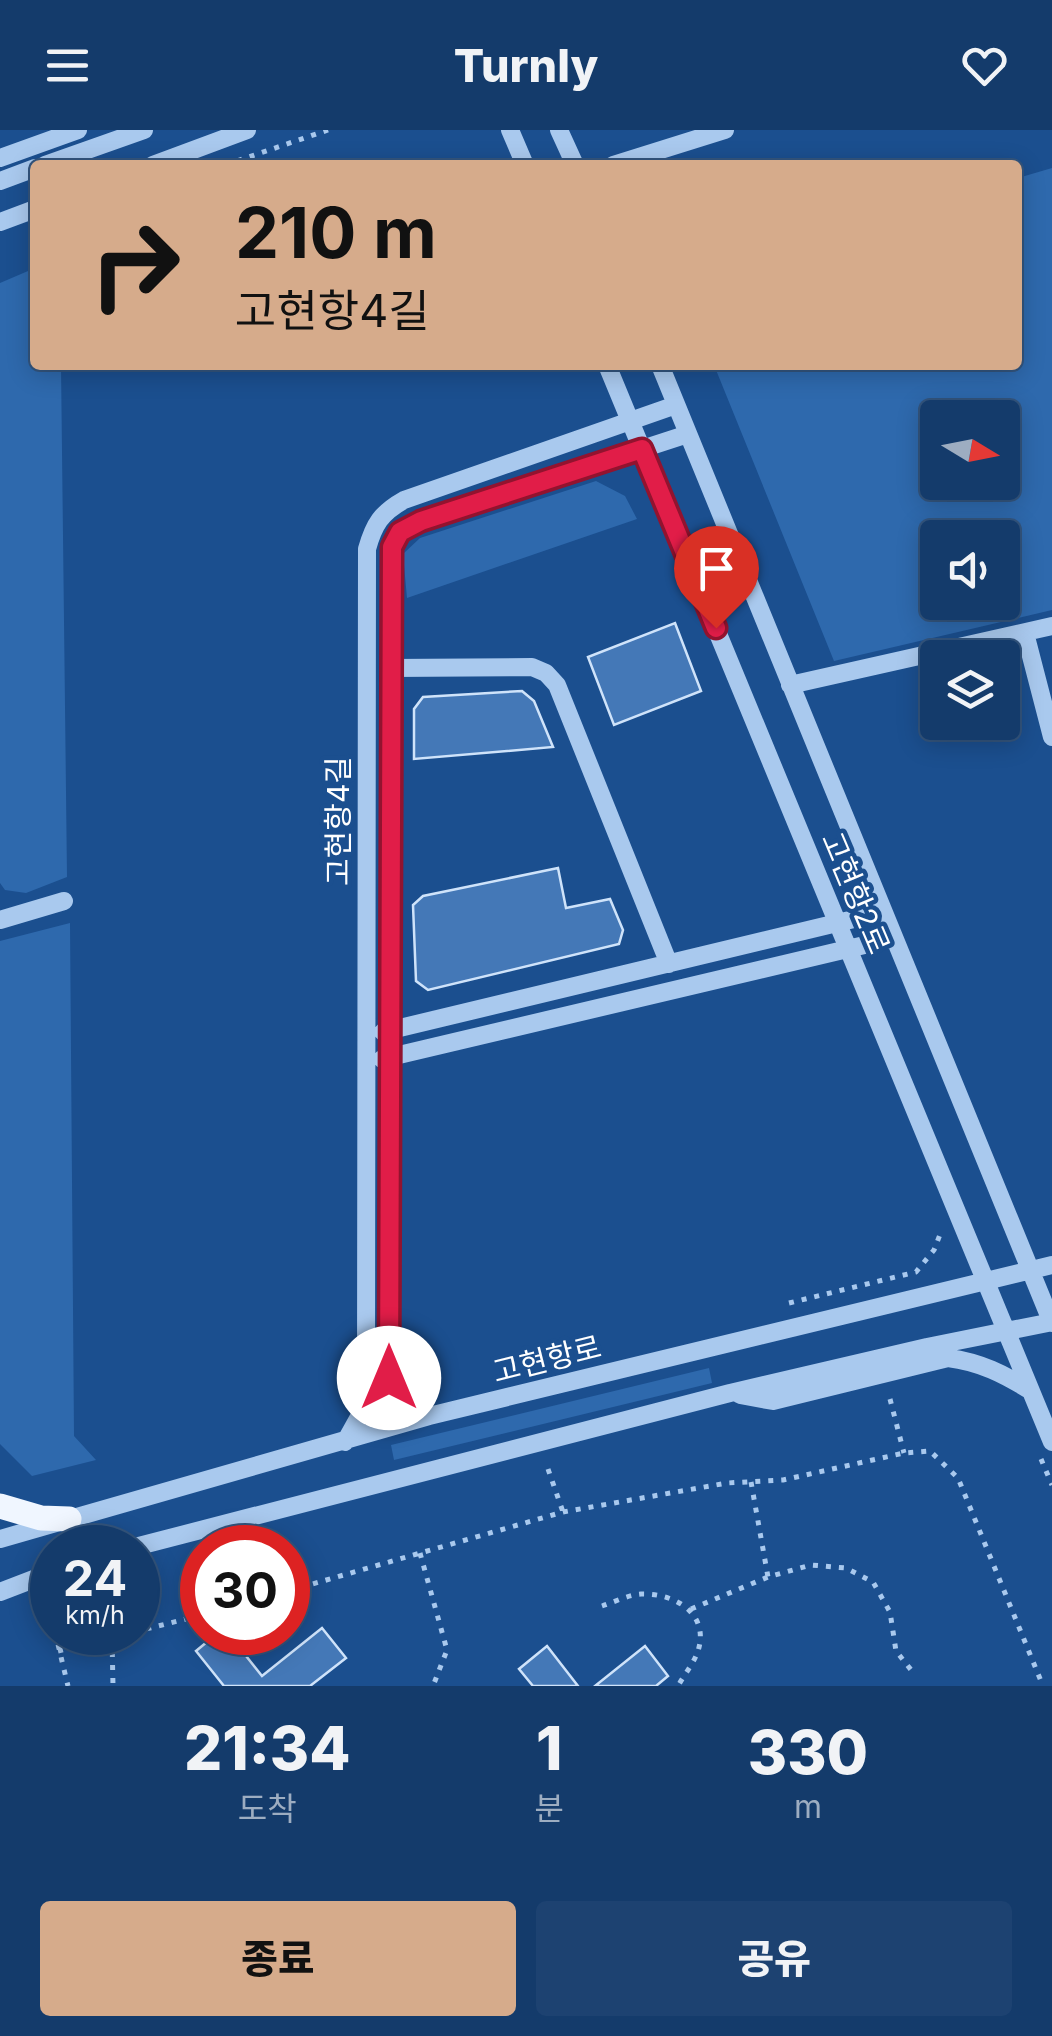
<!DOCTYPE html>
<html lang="ko">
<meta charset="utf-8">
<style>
body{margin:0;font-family:Inter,"Noto Sans KR",sans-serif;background:#1d4271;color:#f1f3f6;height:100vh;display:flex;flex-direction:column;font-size:38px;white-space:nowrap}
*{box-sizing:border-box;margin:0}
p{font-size:32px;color:#9dadc1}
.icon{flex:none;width:55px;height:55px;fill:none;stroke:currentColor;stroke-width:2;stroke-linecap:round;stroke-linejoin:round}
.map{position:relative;height:1556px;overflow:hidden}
.side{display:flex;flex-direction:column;background:#143b6b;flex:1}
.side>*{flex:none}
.guide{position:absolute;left:30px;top:30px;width:992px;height:210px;border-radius:10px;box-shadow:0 5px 25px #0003,0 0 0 2px #33557e;background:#d6ab8b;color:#111;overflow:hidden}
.needle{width:65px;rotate:100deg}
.buttons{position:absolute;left:920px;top:270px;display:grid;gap:20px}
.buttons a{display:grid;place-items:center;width:100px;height:100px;border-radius:10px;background:#143b6b;box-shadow:0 5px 25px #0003,0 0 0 2px #33557e;font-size:50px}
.speed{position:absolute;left:30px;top:1395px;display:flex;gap:20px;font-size:50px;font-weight:700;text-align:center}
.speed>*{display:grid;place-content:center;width:130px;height:130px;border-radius:50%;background:#143b6b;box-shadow:0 5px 25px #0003,0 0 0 2px #33557e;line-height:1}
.speed small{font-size:25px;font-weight:400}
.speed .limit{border:15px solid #d22;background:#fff;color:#111}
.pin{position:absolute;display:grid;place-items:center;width:85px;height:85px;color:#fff;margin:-102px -42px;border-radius:50% 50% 50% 0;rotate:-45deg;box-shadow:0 0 10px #0007}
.pin .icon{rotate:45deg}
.me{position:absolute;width:110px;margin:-55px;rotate:0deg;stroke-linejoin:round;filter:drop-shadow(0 0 8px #0008)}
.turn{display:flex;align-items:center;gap:35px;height:210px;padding:0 40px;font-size:45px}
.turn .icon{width:130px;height:130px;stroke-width:2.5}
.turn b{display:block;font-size:70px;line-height:85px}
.eta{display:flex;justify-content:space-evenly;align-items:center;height:170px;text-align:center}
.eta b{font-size:60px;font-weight:800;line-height:70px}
.cta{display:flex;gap:20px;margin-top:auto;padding:20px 40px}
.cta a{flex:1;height:115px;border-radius:10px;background:#d6ab8b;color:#111;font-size:40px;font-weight:800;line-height:115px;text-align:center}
.cta a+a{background:#1d4271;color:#f1f3f6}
header{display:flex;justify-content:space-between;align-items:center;height:130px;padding:0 40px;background:#143b6b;font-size:45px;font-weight:800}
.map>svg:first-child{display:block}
.green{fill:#2e69ad;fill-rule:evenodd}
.building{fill:#4478b7;stroke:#cfe3fa;stroke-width:2.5}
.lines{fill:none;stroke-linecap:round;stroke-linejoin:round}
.path{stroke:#a9c9ee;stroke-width:5;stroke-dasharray:5 8;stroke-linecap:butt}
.minor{stroke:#a9c9ee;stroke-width:18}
.major{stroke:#f0f6ff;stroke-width:25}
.route-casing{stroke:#92132f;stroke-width:25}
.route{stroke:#e11d48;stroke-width:18}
.labels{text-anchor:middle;stroke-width:9;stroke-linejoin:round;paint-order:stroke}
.street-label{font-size:30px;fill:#fff;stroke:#1b4f8f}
</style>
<header><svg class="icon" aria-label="menu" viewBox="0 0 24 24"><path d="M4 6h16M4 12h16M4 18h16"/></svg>Turnly<svg class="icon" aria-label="heart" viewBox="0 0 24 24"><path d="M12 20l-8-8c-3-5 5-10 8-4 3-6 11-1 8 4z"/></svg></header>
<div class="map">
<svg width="1052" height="1556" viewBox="0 0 1052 1556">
<rect width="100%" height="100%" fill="#1b4f8f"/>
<path class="green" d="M1052,38V480L834,531L714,235H1018V48ZM938,288H1002V352H938ZM938,408H1002V472H938Z
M35,138V235H61L67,747L26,763L5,760L0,753V153Z
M596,351L625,366L637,389L407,468L403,424L420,408Z
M70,793L74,1306L96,1330L32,1346L0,1314V811Z
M709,1238L712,1253L394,1330L391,1315Z"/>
<path class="building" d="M675,493L701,561L614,595L588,527Z
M522,561L534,571L553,617L414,629V579L423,567Z
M558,738L566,778L610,769L623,800L619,814L428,860L416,851L413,775L423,766Z
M322,1498L346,1528L310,1556H224L196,1521L219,1502H227L262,1546Z
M547,1516L578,1556H533L519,1539Z
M645,1516L668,1546L656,1556H595Z"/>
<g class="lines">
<path class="path" d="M225,35L328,0
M789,1173L916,1142L934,1120L941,1102
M890,1269L904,1323
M1041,1329L1052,1355
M548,1339L563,1382
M751,1352L768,1447
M420,1423L447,1520L433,1556
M288,1461L563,1382L727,1353L783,1350L904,1323L930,1321L958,1348L1043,1556
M51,1471L52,1483
M602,1476C614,1472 628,1465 641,1464C674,1463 710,1483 698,1521C694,1533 684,1545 678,1556
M691,1479L768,1447L811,1435L846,1438L873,1452L890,1482L896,1521L912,1541
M55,1502L68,1556
M112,1509L113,1556
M58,1521L202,1485"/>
<path class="minor" d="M510,0L525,35
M559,0L575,35
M0,28L78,0
M45,35L144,0
M153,35L247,0
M613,35L725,0
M0,51L35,38
M0,92L35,79
M607,235L1052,1312
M660,235L1052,1193
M1025,503L1052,607
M390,538L532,537L546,543L557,555L669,834
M790,555L1052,496
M0,790L64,771
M383,902L883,782
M382,929L894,808
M740,1265L773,1271L948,1228C980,1232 1004,1244 1031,1261
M429,1286L398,1263L389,1248L391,417L400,402L421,391L688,304
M345,1312L365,1276L366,1255L367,419C374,394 381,383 404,370L676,275
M0,1409L429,1286L1052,1135
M131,1418L730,1263L927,1217L1052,1192
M0,1462L52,1442"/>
<path class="major" d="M0,1376L41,1388L69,1389"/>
</g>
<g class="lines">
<g class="route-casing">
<path id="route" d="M389,1248L392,417L400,402L421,391L642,319L716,498"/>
</g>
<use href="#route" class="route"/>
</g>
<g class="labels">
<g class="street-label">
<text transform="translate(339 691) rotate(-90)" y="10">고현항4길</text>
<text transform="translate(855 763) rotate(67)" y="10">고현항2로</text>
<text transform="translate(547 1230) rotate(-14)" y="10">고현항로</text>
</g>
</g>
</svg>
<div class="buttons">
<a><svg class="needle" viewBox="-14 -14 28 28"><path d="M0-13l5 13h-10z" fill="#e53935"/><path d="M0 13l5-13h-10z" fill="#9dadc1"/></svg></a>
<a><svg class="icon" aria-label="sound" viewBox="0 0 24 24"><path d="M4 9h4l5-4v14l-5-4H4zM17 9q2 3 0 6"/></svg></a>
<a><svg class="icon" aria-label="layers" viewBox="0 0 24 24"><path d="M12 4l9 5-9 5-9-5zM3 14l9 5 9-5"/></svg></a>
</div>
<div class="speed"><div>24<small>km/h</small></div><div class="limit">30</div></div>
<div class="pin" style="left:716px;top:498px;background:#d93025"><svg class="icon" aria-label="arrive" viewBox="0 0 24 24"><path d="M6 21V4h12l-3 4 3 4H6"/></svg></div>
<svg class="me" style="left:389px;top:1248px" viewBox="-20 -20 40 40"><circle r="19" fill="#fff"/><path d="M0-13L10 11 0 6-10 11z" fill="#e11d48"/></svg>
<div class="guide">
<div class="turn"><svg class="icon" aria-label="right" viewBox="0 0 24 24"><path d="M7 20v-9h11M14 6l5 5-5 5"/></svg><div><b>210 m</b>고현항4길</div></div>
</div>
</div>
<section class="side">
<div class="eta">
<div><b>21:34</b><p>도착</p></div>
<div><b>1</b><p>분</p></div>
<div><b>330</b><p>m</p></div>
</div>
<div class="cta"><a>종료</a><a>공유</a></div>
</section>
